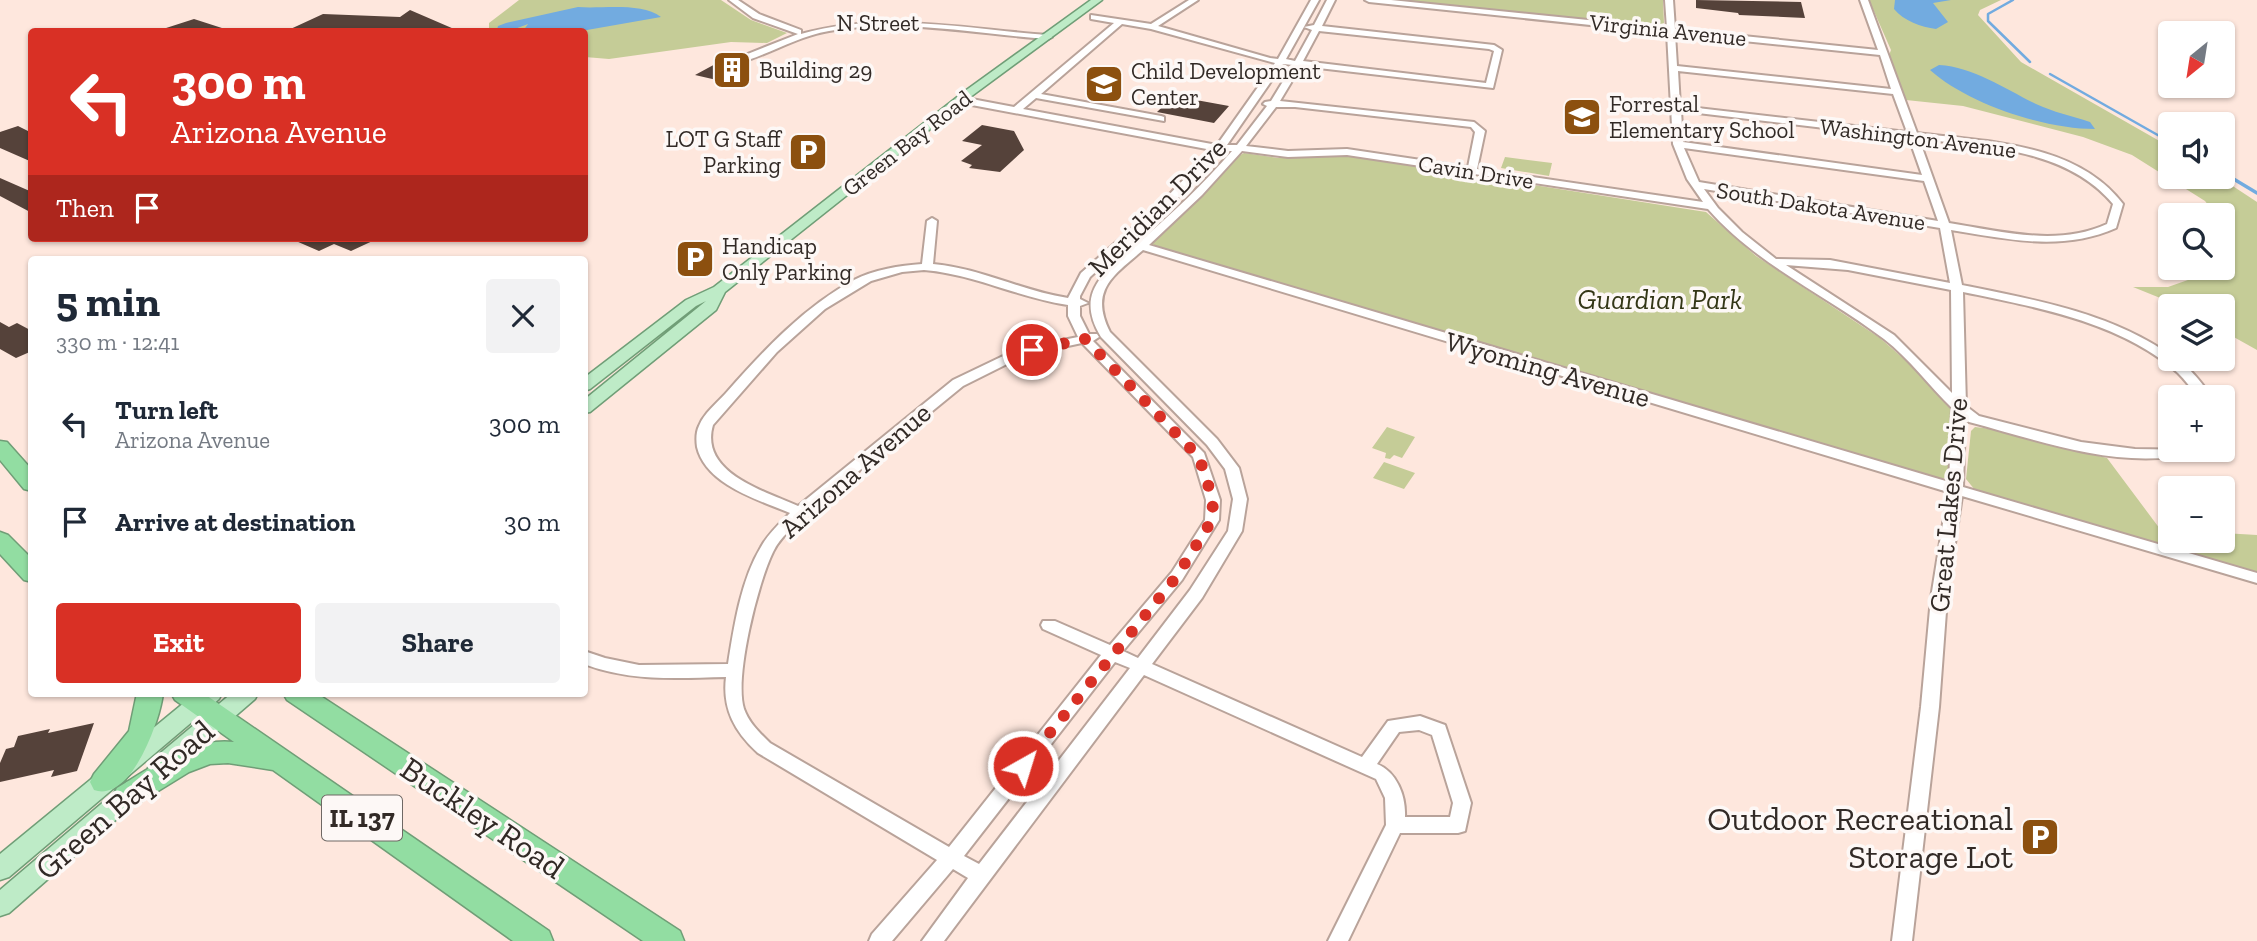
<!DOCTYPE html>
<meta charset="utf-8">
<style>
body{margin:0;font-family:"Zilla Slab",serif;background:#f2f2f3;color:#1f2937;height:100vh;display:flex;flex-direction:column;font-size:26px;white-space:nowrap}
*{box-sizing:border-box;margin:0}
p{font-size:23px;color:#747a83}
.icon{flex:none;width:38px;height:38px;fill:none;stroke:currentColor;stroke-width:2;stroke-linecap:round;stroke-linejoin:round}
.map{position:relative;flex:1;overflow:hidden}
.drawer{position:absolute;left:28px;top:256px;width:560px;height:441px;display:flex;flex-direction:column;background:#fff;border-radius:7px;box-shadow:0 2px 5px #0004}
.drawer>*{flex:none}
.guide{position:absolute;left:28px;top:28px;width:560px;height:214px;border-radius:7px;box-shadow:0 2px 5px #0004;background:#d93025;color:#fff;overflow:hidden}
.needle{width:46px;rotate:210deg}
.tools{position:absolute;left:2158px;top:21px;display:grid;gap:14px}
.tools a{display:grid;place-items:center;width:77px;height:77px;border-radius:7px;background:#fff;box-shadow:0 2px 5px #0004;font-size:35px}
.pin{position:absolute;display:grid;place-items:center;width:60px;height:60px;color:#fff;margin:-30px;border:4px solid #fff;border-radius:50%;box-shadow:0 2px 7px #0007}
.me{position:absolute;width:77px;margin:-38px;rotate:39deg;stroke-linejoin:round;filter:drop-shadow(0 0 5px #0008)}
.turn{display:flex;align-items:center;gap:24px;height:147px;padding:0 28px;font-size:32px}
.turn .icon{width:91px;height:91px;stroke-width:2.5}
.turn b{display:block;font-size:49px;line-height:60px}
.then{display:flex;align-items:center;height:66px;padding:0 28px;background:#0003;gap:14px;font-size:26px}
.round{display:grid;place-items:center;flex:none;width:74px;height:74px;border-radius:7px;background:#f2f2f3}
.summary{display:flex;align-items:center;justify-content:space-between;height:119px;padding:0 28px}
h1{font-size:42px;font-weight:800;line-height:52px}
.button{display:flex;gap:14px;margin-top:auto;padding:14px 28px}
.button a{flex:1;height:80px;border-radius:7px;background:#d93025;color:#fff;font-size:28px;font-weight:800;line-height:80px;text-align:center}
.button a+a{background:#f2f2f3;color:#1f2937}
ul{padding:0;list-style:none}
li{display:flex;align-items:center;gap:21px;height:98px;padding:0 28px}
li div{flex:1}
li b{display:block;font-size:26px}
li em{font-style:normal}
.map>svg:first-child{display:block}
.green{fill:#c5cc97}
.water{fill:#72abe0}
.lines{fill:none;stroke-linecap:round;stroke-linejoin:round}
.stream-far1{stroke:#72abe0;stroke-width:2.5}
.stream{stroke:#72abe0;stroke-width:3.5}
.building{fill:#55423a}
.minor-casing{stroke:#b9a39a;stroke-width:4}
.major-casing{stroke:#709e77;stroke-width:3}
.highway-casing{stroke:#709e77;stroke-width:3}
.minor{fill:#fff;fill-rule:evenodd}
.major{fill:#beebc7;fill-rule:evenodd}
.highway{fill:#92dda2;fill-rule:evenodd}
.route{stroke:#d93025;stroke-width:12;stroke-dasharray:0 21.6}
.labels{text-anchor:middle;stroke-width:7;stroke-linejoin:round;paint-order:stroke}
.far-street-label{font-size:23px;fill:#322a26;stroke:#fdf8f6}
.far-poi-label{font-size:23px;fill:#322a26;stroke:#fdf8f6;text-anchor:start}
.shield{fill:#fdf8f6;stroke:#6f6864;stroke-width:2}
.shield-label{font-size:26px;font-weight:bold;fill:#322a26}
.street-label{font-size:28px;fill:#322a26;stroke:#fdf8f6}
.park-label{font-size:28px;font-style:italic;fill:#333616;stroke:#fdf8f6}
.near-street-label{font-size:33px;fill:#322a26;stroke:#fdf8f6}
.near-poi-label{font-size:33px;fill:#322a26;stroke:#fdf8f6;text-anchor:end}
</style>
<div class="map">
<svg width="2257" height="941" viewBox="0 0 2257 941">
<rect width="100%" height="100%" fill="#fee7dd"/>
<path class="green" d="M519,0H721L751,20L787,33L767,43L731,42L609,59L585,57L584,32L497,31L489,28V23Z
M1385,0H1663L1664,23L1655,27Z
M1869,0H2001L1980,10L1978,15L2021,62L2170,147V177H2219L2257,202V350L2223,331L2222,306H2180L2133,287H2168L2222,268L2223,246L2226,228L2223,223L2222,215H2216L2205,201L2132,155L2083,137L1963,106L1906,100L1888,58L1891,50Z
M1244,153L1278,158L1342,155L1706,212L1756,256L1880,338L1954,403L1948,476L1942,479L1886,463L1149,245L1237,157Z
M1505,157L1552,163L1549,176L1501,168Z
M1387,427L1415,437L1402,458L1394,455L1390,459L1385,458L1386,453L1372,448Z
M1975,427L1992,429L2107,458L2160,529L2170,530V541H2222L2223,533L2257,535V573L1975,490L1966,479L1971,431Z
M1384,462L1415,473L1404,489L1373,478Z"/>
<path class="water" d="M1895,0H1951L1933,3L1948,22L1936,29C1921,27 1904,21 1894,9Z
M578,7C603,9 641,2 661,17L587,30L523,31L528,24L512,30H497L498,26L506,23Z
M1939,65C1974,67 2005,89 2036,104C2053,112 2072,116 2090,122L2095,129C2044,129 1968,104 1930,70Z"/>
<g class="lines">
<path class="stream-far1" d="M2013,0L1988,14V21L2030,62
M2050,74L2170,142"/>
<path class="stream" d="M2222,172L2257,193"/>
</g>
<path class="building" d="M1696,0L1801,2L1805,18L1739,15L1738,13L1696,8Z
M410,10L461,32H284L323,14L400,17Z
M194,19L225,29L224,32H163V29Z
M719,62L725,63L746,67L721,81L695,75Z
M1174,96L1229,106L1214,123L1157,112Z
M982,125L1014,131L1024,150L1000,172L969,168L972,165L961,161L982,145L962,141Z
M18,126L32,133V162L0,148V132Z
M0,178L32,192V213L0,196Z
M289,238H379L351,251L334,244L319,251Z
M0,322L9,327L17,323L32,331V351L16,358L0,349Z
M94,723L77,771L51,777L54,770L0,782V763L6,749L14,747L18,736L50,729L48,733Z"/>
<g class="lines">
<g class="minor-casing">
<path id="minor" d="M729,0H738L759,14L801,30V34C882,11 965,29 1048,35L1052,37L1048,39C976,34 901,18 829,31C800,36 775,51 748,60L745,59V55L798,34L753,18Z
M1189,0H1198L1158,26L1270,58L1278,59L1311,0H1319L1286,59L1295,61L1312,30L1304,27L1314,25L1327,0H1335L1322,26L1494,45L1502,50L1493,88L1301,66L1280,101L1474,122L1485,131L1477,169L1703,202L1687,179L1673,144L1667,33L1369,2L1365,0H1391L1667,28L1665,0H1673L1675,29L1878,50L1860,0H1868L1917,133C1987,142 2076,142 2123,204L2116,228C2062,252 2006,239 1951,230L1962,285C2032,299 2111,313 2170,355V359C2187,361 2202,384 2212,397H2198C2192,389 2185,380 2178,373C2121,322 2035,307 1963,292L1966,406L1979,416L2081,442L2135,449L2197,450C2191,456 2181,456 2172,457C2103,465 2034,439 1969,422L1965,419L1963,487L2257,573V583L1962,496L1947,598L1939,707L1912,941H1892L1921,707L1931,598L1948,492L1143,250C1113,276 1089,290 1110,332L1217,439L1239,468L1247,499L1242,531L1202,598L1152,664L1362,757L1388,721L1420,716L1445,725L1471,803L1465,831L1458,833H1400L1348,941H1328L1386,825L1385,798L1376,779L1144,675L944,941H922L968,878L953,869L892,941H869L872,934L937,860L758,753C735,732 722,709 726,677C677,678 631,682 584,664V651L605,658L639,665L728,664C734,626 741,580 761,547C768,534 779,524 790,513C759,500 706,485 697,447C696,440 696,432 699,426C704,413 717,403 726,393C764,350 804,307 854,280C875,269 899,266 922,264L927,221L932,218L937,221L933,264C980,268 1022,291 1068,298L1081,273L1164,200L1212,150L961,103L957,100L961,97L1014,107L1114,23L1091,19V15L1151,24ZM1122,24L1151,29L1275,63L1217,145L1023,109L1036,98L1164,121V117L1161,116L1041,94ZM1319,31L1489,49L1494,51L1486,83L1303,61ZM1675,34L1880,55L1891,89L1677,66ZM1283,64L1293,65L1271,101L1265,102L1263,104L1267,106L1237,145H1227ZM1678,71L1893,94L1907,132L1680,106ZM1276,107H1295L1471,127L1475,132L1468,167L1347,149L1288,151L1246,146ZM1681,111L1909,138L1922,175L1683,142ZM1919,139C1985,147 2066,148 2113,204L2107,224C2057,247 2001,231 1949,223ZM1684,148L1924,181L1938,221L1699,182ZM1222,151H1232C1203,184 1172,214 1139,242L1131,240L1172,204ZM1242,151L1288,157L1347,155L1708,209C1757,265 1826,295 1884,339C1910,359 1929,386 1952,408L1949,482L1149,245L1202,195ZM1704,189L1940,228L1950,283L1830,260L1776,259L1742,232L1718,208ZM1125,245L1133,247C1102,274 1075,294 1101,337L1207,445L1225,469L1233,499L1228,531L1190,590L1138,658L1123,651L1182,580L1219,520L1220,500L1204,453L1093,341L1099,337L1097,334H1089L1080,316V306L1088,303L1080,299V296L1090,277ZM1786,265L1848,270L1951,290L1952,393L1894,335ZM924,270C974,274 1019,298 1068,305V316L1078,337L1028,347L1001,357L953,380L798,506C765,491 699,473 713,425L777,352L825,309L871,281L902,272ZM1082,343L1193,457L1206,500L1205,520L1172,572L1110,645L1055,621H1043L1041,625L1043,629L1101,655L949,847L770,743C760,733 749,723 744,709C734,678 758,582 773,552C780,537 794,527 805,515L963,386L1009,363L1035,353ZM1115,662L1130,668L979,864L964,856ZM1419,730L1432,735L1453,803L1450,817H1405C1406,796 1397,772 1377,764L1399,732Z"/>
</g>
<g class="major-casing">
<path id="major" d="M1091,0H1102L973,95L725,292L716,310L590,412L584,413V400L706,301L696,306L590,389L584,391V378L686,300L714,287L965,91Z
M196,693H222L219,699L9,877L0,880V854Z
M232,693H258L255,699L167,775L159,777L151,775L148,768L151,761Z
M135,779L143,782L146,789L143,796L9,913L0,916V890L127,782Z"/>
</g>
<g class="highway-casing">
<path id="highway" d="M0,441L7,442L32,470V491L24,489L0,460Z
M0,532L8,535L32,559V582L24,580L0,554Z
M137,693H163C160,721 131,803 94,790L90,782L94,774L129,731Z
M171,693H203L549,931L553,941H513L273,770L228,763L210,764L189,772L137,804L127,808L117,804L113,796L117,788C152,767 191,737 234,742L175,700Z
M283,693H316L680,931L684,941H643L287,700Z"/>
</g>
<use href="#minor" class="minor"/>
<use href="#major" class="major"/>
<use href="#highway" class="highway"/>
</g>
<g class="lines">
<path class="route" d="M1023,766L1177,576L1212,520L1213,500L1199,457L1085,339L1032,350"/>
</g>
<defs>
<g id="building-square" transform="scale(2.0125)"><rect x="-9" y="-9" width="18" height="18" rx="4" fill="#8c500f" stroke="#fdf8f6"/><path d="M-4-6H4V6H1V3H-1V6H-4ZM-2.5-4.3h1.7v1.8h-1.7ZM.8-4.3h1.7v1.8H.8ZM-2.5-1h1.7V.8h-1.7ZM.8-1h1.7V.8H.8Z" fill="#fff"/></g>
<g id="school-square" transform="scale(2.0125)"><rect x="-9" y="-9" width="18" height="18" rx="4" fill="#8c500f" stroke="#fdf8f6"/><path d="M0-5L7-2L0 1L-7-2ZM-4 1L0 2.5L4 1V4Q0 6-4 4Z" fill="#fff"/></g>
<g id="parking-square" transform="scale(2.0125)"><rect x="-9" y="-9" width="18" height="18" rx="4" fill="#8c500f" stroke="#fdf8f6"/><path d="M-3.5-5.5H1a3.5 3.5 0 0 1 0 7H-1V5.5H-3.5ZM-1-3.4V-.6H.8a1.4 1.4 0 0 0 0-2.8Z" fill="#fff"/></g>
</defs>
<g fill-rule="evenodd">
<use href="#building-square" x="732" y="70"/>
<use href="#school-square" x="1104" y="84"/>
<use href="#school-square" x="1582" y="117"/>
<use href="#parking-square" x="808" y="152"/>
<use href="#parking-square" x="695" y="259"/>
<use href="#parking-square" x="2040" y="837"/>
</g>
<g class="labels">
<g class="far-street-label">
<text x="878" y="31">N Street</text>
<text transform="translate(1668 30) rotate(6)" y="8">Virginia Avenue</text>
<text transform="translate(1918 138) rotate(7)" y="8">Washington Avenue</text>
<text transform="translate(907 143) rotate(-38)" y="8">Green Bay Road</text>
<text transform="translate(1476 172) rotate(9)" y="8">Cavin Drive</text>
<text transform="translate(1821 206) rotate(9)" y="8">South Dakota Avenue</text>
</g>
<g class="far-poi-label">
<text x="759" y="78">Building 29</text>
<text x="1131" y="79">Child Development<tspan x="1131" dy="26">Center</tspan></text>
<text x="1609" y="112">Forrestal<tspan x="1609" dy="26">Elementary School</tspan></text>
<text x="781" y="147" text-anchor="end">LOT G Staff<tspan x="781" dy="26">Parking</tspan></text>
<text x="722" y="254">Handicap<tspan x="722" dy="26">Only Parking</tspan></text>
</g>
<rect class="shield" x="322" y="795.5" width="80" height="45" rx="5"/>
<g class="shield-label">
<text x="362" y="827">IL 137</text>
</g>
<g class="street-label">
<text transform="translate(1157 207) rotate(-45)" y="10">Meridian Drive</text>
<text transform="translate(1548 369) rotate(16)" y="10">Wyoming Avenue</text>
<text transform="translate(855 470) rotate(-41)" y="10">Arizona Avenue</text>
<text transform="translate(1948 505) rotate(-85)" y="10">Great Lakes Drive</text>
</g>
<g class="park-label">
<text x="1660" y="309">Guardian Park</text>
</g>
<g class="near-street-label">
<text transform="translate(124 799) rotate(-41)" y="12">Green Bay Road</text>
<text transform="translate(483 817) rotate(34)" y="12">Buckley Road</text>
</g>
<g class="near-poi-label">
<text x="2013" y="830">Outdoor Recreational<tspan x="2013" dy="38">Storage Lot</tspan></text>
</g>
</g>
</svg>
<div class="tools">
<a><svg class="needle" viewBox="-14 -14 28 28"><path d="M0-13l5 13h-10z" fill="#e53935"/><path d="M0 13l5-13h-10z" fill="#747a83"/></svg></a>
<a><svg class="icon" aria-label="sound" viewBox="0 0 24 24"><path d="M4 9h4l5-4v14l-5-4H4zM17 9q2 3 0 6"/></svg></a>
<a><svg class="icon" aria-label="search" viewBox="0 0 24 24"><circle cx="10" cy="10" r="6"/><path d="M15 15l6 6"/></svg></a>
<a><svg class="icon" aria-label="layers" viewBox="0 0 24 24"><path d="M12 4l9 5-9 5-9-5zM3 14l9 5 9-5"/></svg></a>
<a>+</a>
<a>−</a>
</div>
<div class="pin" style="left:1032px;top:350px;background:#d93025"><svg class="icon" aria-label="arrive" viewBox="0 0 24 24"><path d="M6 21V4h12l-3 4 3 4H6"/></svg></div>
<svg class="me" style="left:1023px;top:766px" viewBox="-20 -20 40 40"><circle r="17" fill="#d93025" stroke="#fff" stroke-width="3"/><path d="M0-11L8 9 0 5-8 9z" fill="#fff"/></svg>
<div class="guide">
<div class="turn"><svg class="icon" aria-label="left" viewBox="0 0 24 24"><path d="M17 20v-9H6M10 6l-5 5 5 5"/></svg><div><b>300 m</b>Arizona Avenue</div></div>
<div class="then">Then<svg class="icon" aria-label="arrive" viewBox="0 0 24 24"><path d="M6 21V4h12l-3 4 3 4H6"/></svg></div>
</div>
<section class="drawer">
<div class="summary"><div><h1>5 min</h1><p>330 m · 12:41</p></div><a class="round"><svg class="icon" aria-label="close" viewBox="0 0 24 24"><path d="M6 6l12 12M18 6L6 18"/></svg></a></div>
<ul>
<li><svg class="icon" aria-label="left" viewBox="0 0 24 24"><path d="M17 20v-9H6M10 6l-5 5 5 5"/></svg><div><b>Turn left</b><p>Arizona Avenue</p></div><em>300 m</em></li>
<li><svg class="icon" aria-label="arrive" viewBox="0 0 24 24"><path d="M6 21V4h12l-3 4 3 4H6"/></svg><div><b>Arrive at destination</b></div><em>30 m</em></li>
</ul>
<div class="button"><a>Exit</a><a>Share</a></div>
</section>
</div>
